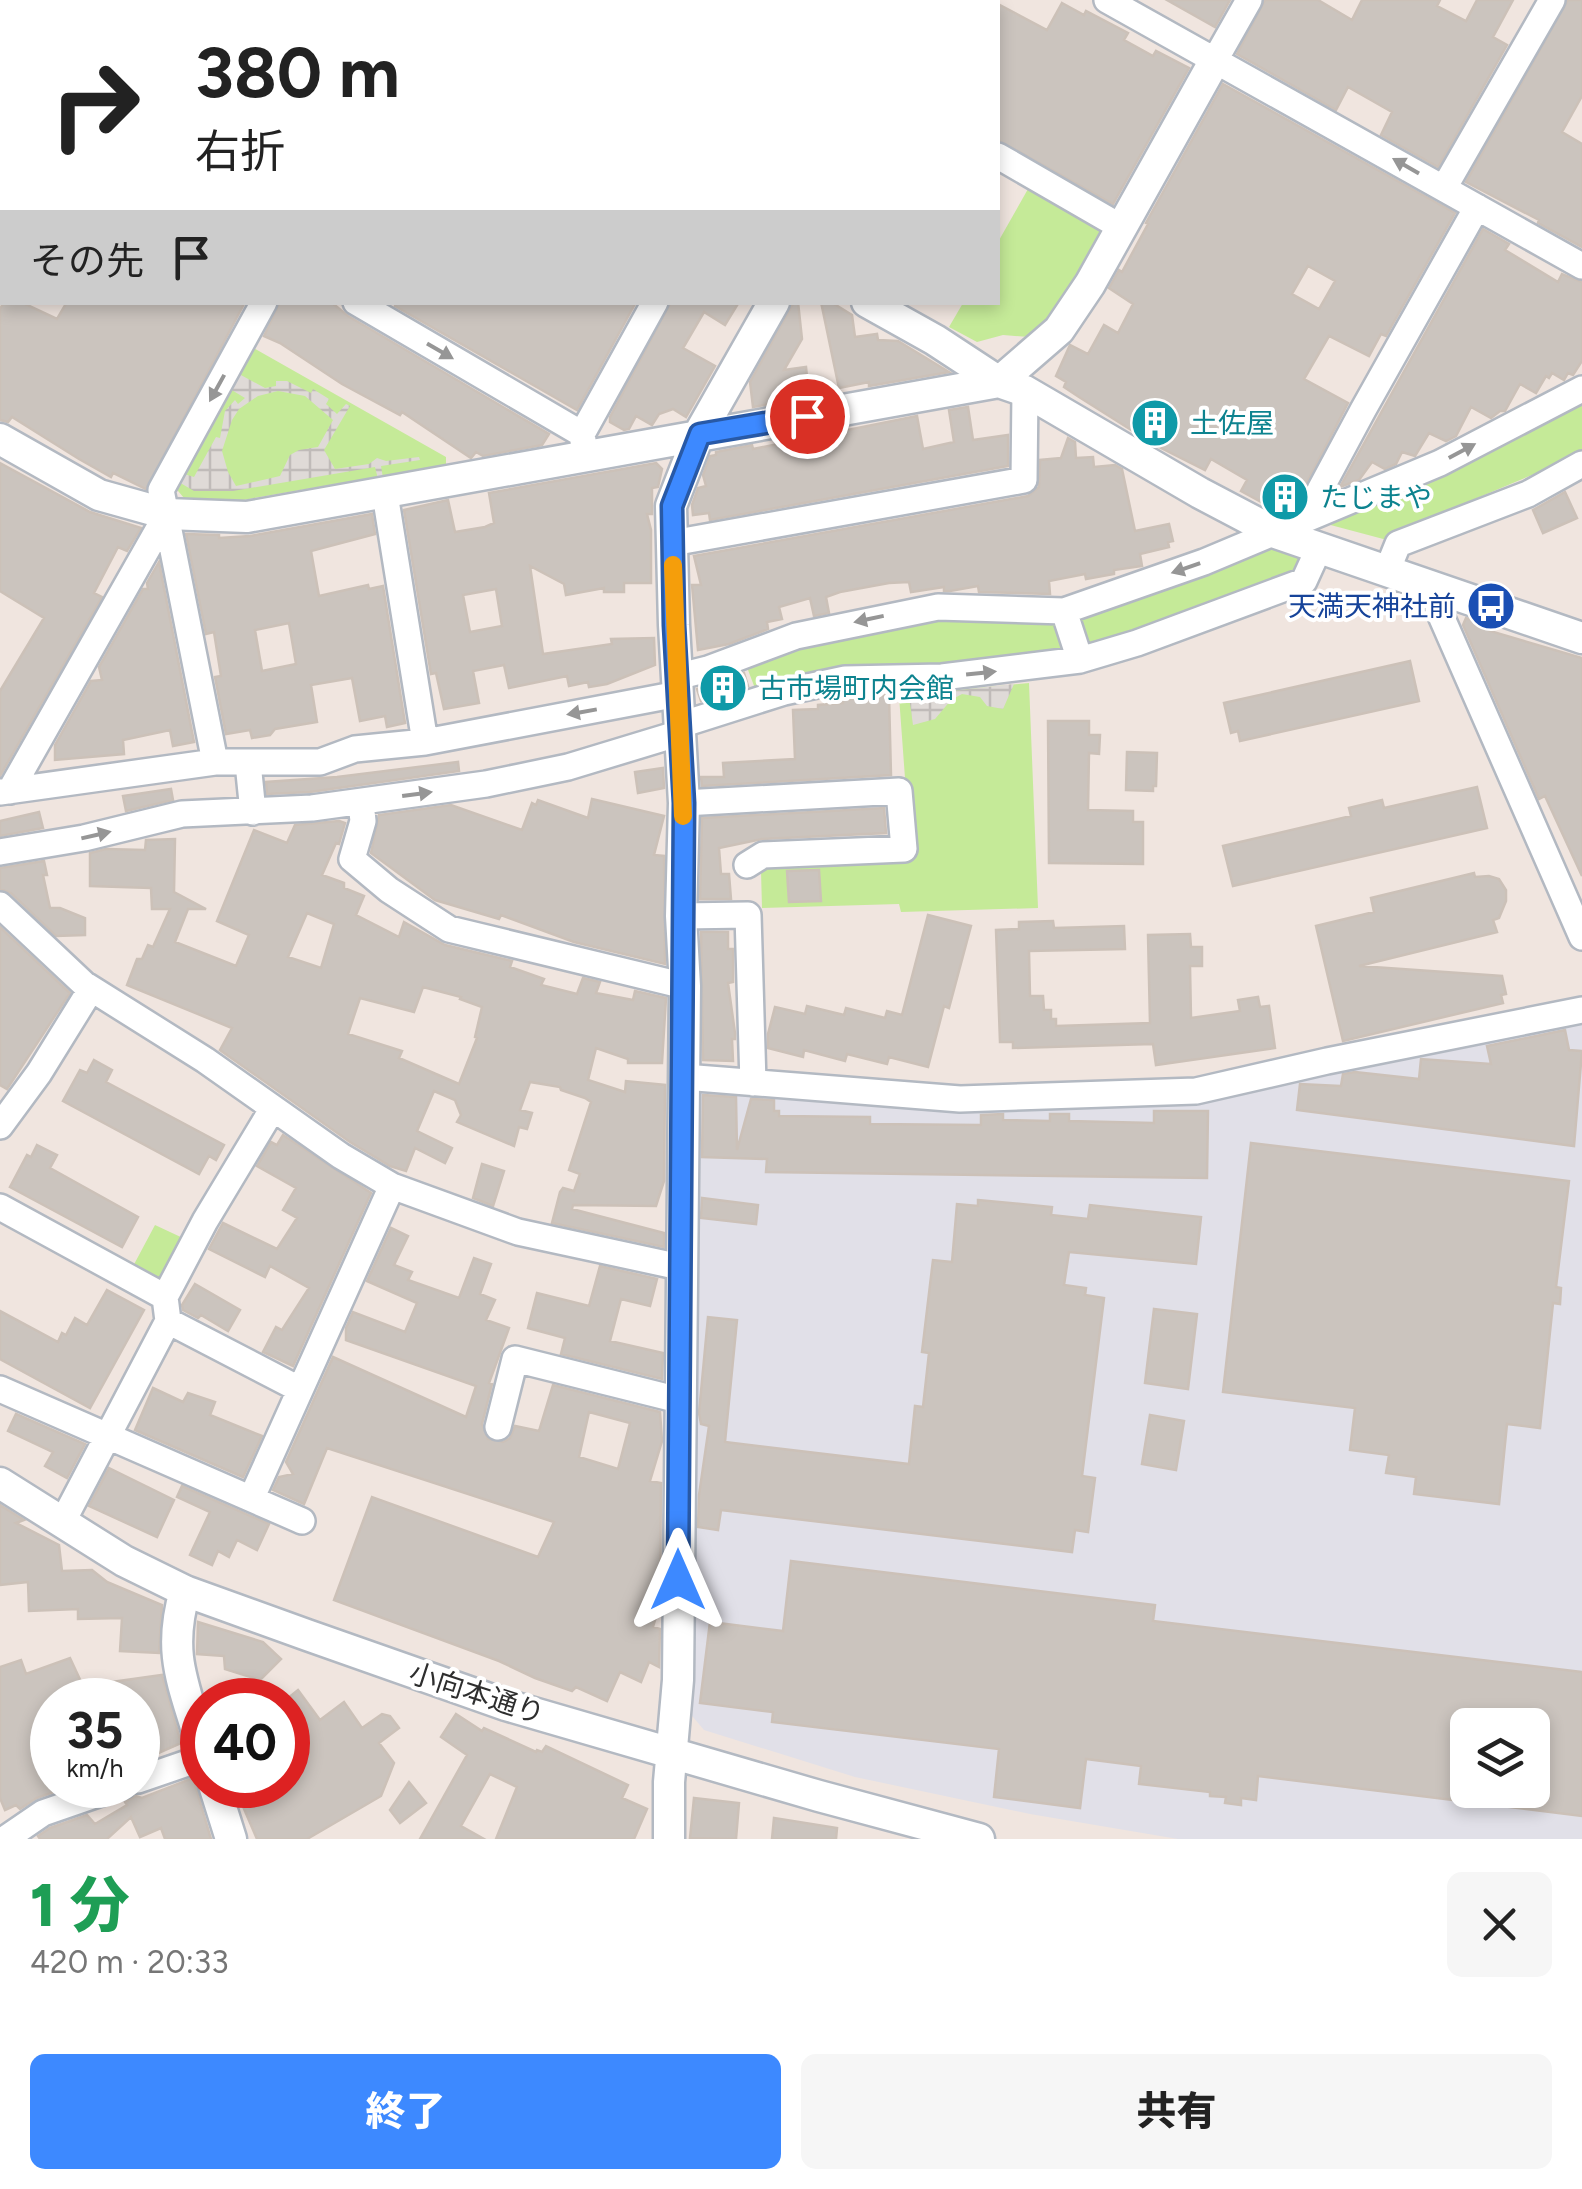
<!DOCTYPE html>
<html lang="ja">
<meta charset="utf-8">
<style>
body{margin:0;font-family:Figtree,"Noto Sans JP",sans-serif;background:#f6f6f6;color:#222;height:100vh;display:flex;flex-direction:column;font-size:38px;white-space:nowrap}
*{box-sizing:border-box;margin:0}
p{font-size:32px;color:#767676}
.icon{flex:none;width:55px;height:55px;fill:none;stroke:currentColor;stroke-width:2;stroke-linecap:round;stroke-linejoin:round}
.map{position:relative;height:1839px;overflow:hidden}
.drawer{display:flex;flex-direction:column;background:#fff;flex:1}
.drawer>*{flex:none}
.banner{position:absolute;left:0px;top:0px;width:1000px;height:305px;box-shadow:0 5px 15px #0003;background:#fff;color:#222;overflow:hidden}
.controls{position:absolute;left:1450px;top:1708px;display:grid;gap:20px}
.controls a{display:grid;place-items:center;width:100px;height:100px;border-radius:15px;background:#fff;box-shadow:0 5px 15px #0003;font-size:50px}
.speed{position:absolute;left:30px;top:1678px;display:flex;gap:20px;font-size:50px;font-weight:700;text-align:center}
.speed>*{display:grid;place-content:center;width:130px;height:130px;border-radius:50%;background:#fff;box-shadow:0 5px 15px #0003;line-height:1}
.speed small{font-size:25px;font-weight:400}
.speed .limit{border:15px solid #d22;background:#fff;color:#111}
.pin{position:absolute;display:grid;place-items:center;width:85px;height:85px;color:#fff;margin:-42px;border:5px solid #fff;border-radius:50%;box-shadow:0 2px 10px #0007}
.me{position:absolute;width:110px;margin:-55px;rotate:0deg;stroke-linejoin:round;filter:drop-shadow(0 0 8px #0008)}
.turn{display:flex;align-items:center;gap:35px;height:210px;padding:0 30px;font-size:45px}
.turn .icon{width:130px;height:130px;stroke-width:2.5}
.turn b{display:block;font-size:70px;line-height:85px}
.then{display:flex;align-items:center;height:95px;padding:0 30px;background:#0003;gap:20px;font-size:38px}
.round{display:grid;place-items:center;flex:none;width:105px;height:105px;border-radius:15px;background:#f6f6f6}
.summary{display:flex;align-items:center;justify-content:space-between;height:170px;padding:0 30px}
h1{font-size:60px;font-weight:800;line-height:75px;color:#1e9e55}
.primary-button{display:flex;gap:20px;margin-top:auto;padding:20px 30px}
.primary-button a{flex:1;height:115px;border-radius:15px;background:#3d89ff;color:#fff;font-size:40px;font-weight:800;line-height:115px;text-align:center}
.primary-button a+a{background:#f6f6f6;color:#222}
.map>svg:first-child{display:block}
.industrial{fill:#e1e0e8;fill-rule:evenodd}
.park{fill:#c5ea98}
.plaza{fill:url(#plaza-grid);fill-rule:evenodd}
.building{fill:#cbc4be;stroke:#ccc1b8;stroke-width:2.5;fill-rule:evenodd}
.lines{fill:none;stroke-linecap:round;stroke-linejoin:round}
.minor-casing{stroke:#b3b9c2;stroke-width:30}
.tertiary-casing{stroke:#b3b9c2;stroke-width:35}
.minor{stroke:#fff;stroke-width:25}
.tertiary{stroke:#fff;stroke-width:30}
.oneway{fill:#969696}
.route-casing{stroke:#2859a6;stroke-width:25}
.route{stroke:#3d89ff;stroke-width:18}
.slow{stroke:#f59e0b;stroke-width:18}
.labels{text-anchor:middle;stroke-width:8;stroke-linejoin:round;paint-order:stroke}
.culture-label{font-size:28px;fill:#0d838f;stroke:#fff;text-anchor:start}
.transit-label{font-size:28px;fill:#164399;stroke:#fff;text-anchor:end}
.street-label{font-size:28px;fill:#2e2e2e;stroke:#fff}
</style>
<div class="map">
<svg width="1582" height="1839" viewBox="0 0 1582 1839">
<defs>
<pattern id="plaza-grid" width="8" height="8" patternUnits="userSpaceOnUse" patternTransform="scale(2.5)"><rect width="8" height="8" fill="#dfdad7"/><path d="M0 4h8M4 0v8" fill="none" stroke="#c0bbb9"/></pattern>
</defs>
<rect width="100%" height="100%" fill="#f0e5df"/>
<path class="industrial" d="M1582,1023V1839H1178L1030,1814L855,1777L704,1730L687,1710L699,1085L1074,1103ZM1468,1725H1532V1790H1468Z"/>
<path class="park" d="M1035,186L1100,225L1102,231L1051,317L1029,337L1003,335L977,342L949,327L963,303L998,302V242L1028,189Z
M250,346L446,457V465L243,500L184,498L173,485Z
M1582,394V452L1570,459L1389,535L1387,540L1323,523Z
M1262,543L1301,554L1303,560L1299,575L1084,652L1077,617Z
M938,612L1060,620L1070,654L756,691L745,662Z
M1029,683L1038,908L901,912L899,904L762,908L761,871L766,865L911,860L899,696Z
M155,1225L185,1239L162,1286L131,1270Z"/>
<path class="plaza" d="M239,374L265,388L276,386V381H287L311,393L313,389L329,399L326,404L337,414L346,404L350,406L324,450L335,469L369,464L377,458L386,461L419,457L420,460L381,466L383,478L378,479L375,467L233,491H194L177,481L181,473L194,477L216,437L220,438L225,411L235,400L238,404L245,398L230,389ZM278,391L305,396L333,420L318,447L299,450L290,455L280,476L236,486L228,472L222,451L232,420L239,409L258,396Z
M1014,684L1003,709L987,706L980,697L962,694L951,700L935,719L913,725L909,696Z"/>
<path class="building" d="M1167,0H1230L1215,27Z
M1265,0H1318L1352,20L1362,0H1440L1437,6L1466,21L1477,0H1513L1493,37L1507,45L1438,167L1381,135L1392,112L1348,87L1336,110L1237,54Z
M1568,0H1582V96L1562,132L1582,144V247L1538,223L1539,220L1466,182Z
M1062,3L1084,15L1086,11L1128,33L1124,40L1153,56L1156,51L1189,68L1113,204L998,140V4L1047,30Z
M1223,84L1455,213L1386,336L1381,334L1369,356L1329,336L1304,379L1348,403L1304,488L1300,487L1290,506L1278,511L1241,491L1247,480L1211,459L1205,470L1155,445L1079,397L1064,387L1066,382L1056,376L1070,345L1088,354L1104,325L1118,333L1133,304L1109,288L1119,270L1122,272L1148,224L1146,223ZM1308,266L1335,281L1319,309L1292,294Z
M1483,229L1509,244L1505,250L1558,282L1562,274L1582,282V361L1573,375L1568,373L1564,380L1552,373L1549,378L1546,376L1536,393L1520,384L1505,411H1500L1491,418L1471,407L1456,436L1446,441L1429,433L1415,456L1402,452L1396,464L1385,469L1372,462L1359,480L1340,487Z
M4,302H21L57,319L67,302H245L146,489L113,473L111,477L79,459L12,417L8,422L0,420V309Z
M280,302H331L348,316L549,434L542,445L483,456L476,452L471,458L402,412L400,415L342,384L280,343L264,336Z
M397,302H636L577,410L395,306Z
M671,302H739L725,325L704,312L683,348L715,366L686,417L673,409L659,414L652,425L636,416L629,429L624,430L610,422V417Z
M794,302H798L802,339L784,370L806,367L809,397L753,407L750,382Z
M821,302H831L852,315L855,337L877,334L878,340L898,341L949,372L869,386V382L839,388Z
M968,407L973,440L1008,435V466L710,520L709,513L693,515L692,505L698,488L706,486L703,475L710,456L716,455V452L752,445L753,449L917,416L923,449L954,442L949,410Z
M1068,438L1075,442L1076,458L1093,457L1094,467L1115,465L1122,469L1135,531L1169,524L1173,541L1168,542L1169,547L1140,554L1142,566L1114,570V574L1086,579L1085,574L1049,581L1050,594L979,592L978,586L950,591H944V587L911,592L909,582L889,583L840,592L826,597L829,613L814,616L810,598L779,607L782,619L767,622L768,629L729,644L698,650L692,585H701L694,556L1028,496L1039,487L1040,460L1061,458Z
M0,463L90,512L141,528L127,551L118,547L94,593L102,597L0,776V691L44,618L0,591Z
M656,463L662,469L658,487L652,488V514H647L651,530V583H624V592H604V588L566,595L564,584L530,566L543,654L612,644L611,639L654,638L655,665L607,684L589,687L588,682L569,686L567,676L509,688L504,665L473,671L479,703L444,709L436,673L431,674L404,510L448,500L455,532L485,527L494,523L489,493ZM496,589L502,626L470,632L463,595Z
M1565,492L1577,518L1543,533L1533,510Z
M372,514L375,534L311,551L319,596L368,585L369,589L383,586L405,723L387,727L385,716L360,721L352,678L311,685L317,722L275,729L270,735L252,738L250,730L226,734L215,677L221,676L214,632L206,634L186,534L219,535V538L250,536ZM289,623L296,664L262,671L255,630Z
M159,562L194,742L173,746L170,730L123,740L124,754L55,760V745L91,681L102,680L99,667L143,589H148L147,583Z
M1466,618L1491,627L1490,631L1582,658V876L1545,796L1539,799L1463,625Z
M1410,661L1419,701L1240,741L1238,731L1231,733L1224,703Z
M744,673L748,686L701,701L697,689Z
M889,695L891,775L702,786L701,777H724L723,763L795,759L793,710L818,709V705L843,703V700Z
M1048,721H1089V735H1100L1099,754L1089,753L1088,810L1133,811V822H1143V864L1049,863Z
M1127,752L1157,753L1156,786H1153V791L1126,790Z
M458,762L459,771L310,792L267,794L266,782L337,777Z
M663,768L664,788L638,793L635,772Z
M1477,787L1487,828L1233,886L1223,846L1351,816L1349,808L1382,800L1384,808Z
M171,789L173,800L126,811L123,796Z
M592,799L664,816L654,855L664,856L665,964L574,942L501,915L499,919L435,900L371,853L379,815L451,805L522,830L532,803L536,805L538,800L588,818Z
M884,808L886,833L762,839L719,848L721,874H729L731,899H700L702,818Z
M39,812L43,828L0,836V821Z
M339,821L345,823L339,844L336,843L322,875L344,883V888L364,896L356,915L399,937L404,922L445,945L512,961L510,967L544,979L541,985L577,994L583,978L600,982L596,993L633,1000L635,991L666,998L662,1063H628V1059L596,1048L588,1080L625,1092L626,1081L665,1085L664,1181L656,1206L573,1205L572,1209L664,1233V1247L552,1223L560,1192L563,1188L574,1191L580,1174L569,1170L591,1102L585,1098L561,1090L560,1087L530,1082L520,1110L532,1113L527,1129L519,1127L514,1146L457,1122L461,1115L455,1100L434,1091L417,1131L452,1148L445,1163L415,1148L406,1171L390,1166L350,1142L220,1050L232,1028L127,985L137,959H142L148,945L153,947L170,909H152L151,888L90,886V853L106,849L145,850L146,840L175,839L174,892L206,909H188L175,942L236,966L249,935L217,921L254,830L287,843L295,825ZM307,913L334,924L321,968L288,957ZM423,987L461,997L460,999L482,1007L475,1037L477,1038L459,1084L399,1058L402,1051L348,1034L360,998L414,1012Z
M44,861L47,875H43L50,908H60L85,918V935L56,936L11,893L0,889V868Z
M819,870L821,901L789,902L787,871Z
M1474,873L1475,877L1489,876L1499,879L1506,890V901L1499,918L1493,920L1497,932L1359,966L1502,976L1506,994L1501,995L1503,1003L1343,1041L1316,926L1374,912L1371,898Z
M928,915L971,926L949,1008L944,1006L928,1067L889,1057L887,1064L847,1054L845,1061L804,1050L803,1057L768,1048V1034L775,1007L805,1014L807,1006L844,1015L846,1008L885,1018L887,1011L902,1015Z
M1053,921L1054,928L1124,926L1125,949L1029,951L1030,996H1043L1044,1010H1051V1019H1056V1026L1150,1023L1148,935L1190,934L1191,947H1202V966H1190L1191,1018L1240,1011L1238,1000L1258,997L1260,1007L1269,1006L1275,1048L1156,1065L1153,1044L1013,1048V1042H1000L996,930L1019,929V922Z
M0,927L70,993L7,1089L0,1085Z
M701,932H728V949H733V982L728,983L735,1033V1039H732L733,1061L703,1060Z
M1565,1030L1569,1050L1582,1051L1574,1146L1297,1110L1300,1084L1341,1086L1343,1074L1355,1072L1419,1079L1421,1059L1491,1064L1487,1046Z
M94,1060L112,1070L106,1082L224,1145L216,1160L209,1156L199,1174L63,1101L80,1070L87,1073Z
M703,1095L736,1097L737,1150L751,1099L774,1100V1111H779V1116L870,1117V1124L981,1125V1115L1003,1114V1120L1050,1121V1114H1069V1121L1154,1123V1111H1208L1207,1178L766,1172L767,1159L702,1157Z
M283,1135L371,1193L293,1366L263,1352L276,1327L282,1330L309,1288L270,1266L265,1277L209,1249L223,1223L277,1249L297,1218L283,1210L296,1188L257,1166L271,1142L277,1145Z
M1251,1143L1569,1181L1556,1287L1561,1288L1560,1304L1553,1303L1540,1428L1507,1424L1499,1504L1414,1494L1416,1477L1386,1473L1389,1455L1350,1450L1355,1408L1223,1392Z
M37,1145L57,1155L50,1168L138,1217L122,1247L10,1187L27,1155L31,1157Z
M482,1164L504,1171L493,1206L473,1198Z
M702,1198L758,1205L756,1224L701,1218Z
M978,1200L1052,1207L1051,1215L1088,1219L1090,1205L1201,1217L1196,1264L1069,1252L1064,1285L1086,1288L1085,1295L1104,1298L1082,1476L1095,1478L1088,1532L1075,1530L1072,1552L721,1510L718,1530L698,1527L699,1495L709,1426L701,1424L699,1413L708,1317L737,1320L725,1442L909,1464L915,1406L923,1407L929,1353L922,1352L933,1260L952,1262L957,1204L978,1206Z
M391,1228L408,1236L394,1265L412,1272L408,1280L459,1298L474,1258L491,1264L480,1294L495,1300L486,1320L509,1328L489,1383L492,1384L482,1424L488,1439L503,1442L510,1438L515,1426L539,1431L553,1385L660,1412L662,1441L650,1481L661,1483L660,1603L653,1627L660,1629L659,1667L649,1662L641,1682L620,1672L607,1701L576,1687L572,1691L535,1678L499,1661L334,1600L372,1497L538,1557L554,1522L327,1448L304,1504L273,1490L279,1477L293,1474L286,1462L333,1357L466,1417L476,1386L346,1340V1328L353,1312L405,1332L417,1303L367,1281ZM589,1412L630,1423L618,1469L579,1457Z
M600,1266L657,1279L650,1306L621,1299L610,1341L663,1353L662,1379L561,1354L565,1338L528,1328L537,1293L589,1306Z
M195,1284L240,1310L228,1331L201,1315L198,1318L183,1310L182,1305Z
M107,1290L144,1310L90,1408L0,1359V1311L58,1342L62,1333L66,1335L75,1318L87,1325Z
M1154,1309L1197,1314L1188,1389L1145,1383Z
M153,1388L183,1402L188,1393L215,1402L210,1415L262,1436L243,1477L135,1430Z
M16,1414L85,1444L67,1478L45,1466L53,1452L8,1431Z
M1150,1415L1184,1421L1176,1470L1142,1464Z
M109,1468L174,1500L157,1537L89,1506Z
M182,1486L269,1524L257,1550L237,1540L229,1557L218,1551L212,1565L190,1555L210,1512L177,1497Z
M0,1505L24,1520L16,1523L59,1545L62,1571L92,1570L107,1582L162,1605L159,1653L120,1651L122,1618L78,1619V1609L29,1611L28,1582L0,1585Z
M791,1561L1155,1605L1153,1621L1582,1672V1816L1258,1776L1256,1800L1241,1798V1805L1225,1803L1226,1797L1210,1796V1792L1139,1784L1141,1766L1086,1759L1080,1808L994,1797L999,1749L772,1722L773,1712L700,1703L710,1622L783,1631ZM1468,1725H1532V1790H1468Z
M198,1622L263,1642L281,1659L260,1680L225,1669L224,1656L197,1654Z
M70,1658L83,1686L162,1675L181,1743L138,1762V1697L52,1700V1785L65,1788L37,1798L20,1809L16,1805L5,1810L0,1798V1667L21,1660L26,1674Z
M257,1682L272,1700H213L212,1698Z
M298,1690L320,1720L344,1702L362,1728L382,1714L390,1716L399,1728L379,1743L394,1763L381,1796L307,1839H257L235,1788L239,1785H288V1698Z
M456,1714L482,1731L484,1728L536,1752L537,1750L542,1752L546,1746L628,1785L622,1798L647,1809L634,1839H496L517,1787L490,1774L461,1826L484,1839H420L467,1755L441,1737Z
M193,1778L211,1839H165L161,1828L140,1837L131,1817L107,1839H40L38,1836L50,1828L87,1815L95,1824L127,1805L125,1802L136,1796L142,1798Z
M409,1782L426,1803L400,1823L390,1810Z
M694,1798L739,1803L736,1839L690,1838Z
M774,1818L837,1828L836,1839H772Z"/>
<g class="lines">
<g class="minor-casing">
<path id="minor" d="M315,0L319,2
M727,0L731,2
M1107,0L1582,266
M164,2L166,0
M439,2L440,0
M691,2L692,0
M940,2L941,0
M1215,60L1249,0
M0,103L2,104
M998,156L1121,227
M1444,188L1552,0
M0,286L2,281
M356,302L582,434
M584,447L582,434L655,302
M385,494L425,742
M1313,514L1320,490L1363,410L1477,207
M672,543L1024,480L1025,391
M1387,571L1398,544L1528,494L1582,464
M1444,591L1438,609L1582,937
M1064,611L1080,660
M676,677L708,669L796,636L938,607L1064,611L1204,562L1440,463L1582,389
M680,725L784,692L845,679L942,677L1080,660L1137,643L1304,581L1319,548
M215,762L161,490L264,302
M248,763L253,812
M10,791L167,514
M0,792L215,762H320L355,749L425,742L678,694
M361,803L363,821L352,859L389,890L449,929L685,986
M684,803L899,791L904,849L763,855L747,865
M0,852L84,838L182,814L312,808L486,784L568,767L680,733
M0,905L84,984L205,1060L341,1156L392,1186L518,1232L680,1267
M681,916L748,915L753,1083
M684,1077L960,1099L1196,1091L1327,1061L1582,1010
M0,1126L39,1073L91,989
M0,1207L165,1297
M168,1321L299,1389
M0,1389L302,1521
M498,1427L515,1359L679,1400
M252,1497L392,1186
M63,1521L168,1321L165,1297L205,1221L273,1108
M138,1780L202,1758
M5,1839L43,1813L124,1785"/>
</g>
<g class="tertiary-casing">
<path id="tertiary" d="M354,0L356,2
M70,2L72,0
M0,122L2,119
M867,302L935,340L999,382L1025,391L1200,493L1276,533L1582,638
M0,439L99,495L167,514L247,517L999,382L1059,330L1090,284L1215,60
M0,1483L124,1561L185,1591L307,1635L506,1705L819,1796L979,1839
M185,1591C166,1656 185,1686 202,1748
M214,1785L231,1839
M669,1839V1782L678,1680L685,986L681,916L684,803L674,625L671,506L699,434L774,302"/>
</g>
<use href="#minor" class="minor"/>
<use href="#tertiary" class="tertiary"/>
</g>
<defs><path id="oneway-solid" d="M-6-.8H1V-3.2L6.5 0L1 3.2V.8H-6Z" transform="scale(2.5)"/></defs>
<g class="oneway">
<use href="#oneway-solid" transform="translate(1406 166) rotate(-150)"/>
<use href="#oneway-solid" transform="translate(440 351) rotate(30)"/>
<use href="#oneway-solid" transform="translate(217 388) rotate(119)"/>
<use href="#oneway-solid" transform="translate(1462 451) rotate(-28)"/>
<use href="#oneway-solid" transform="translate(1186 568) rotate(161)"/>
<use href="#oneway-solid" transform="translate(869 619) rotate(168)"/>
<use href="#oneway-solid" transform="translate(981 673) rotate(-6)"/>
<use href="#oneway-solid" transform="translate(582 712) rotate(170)"/>
<use href="#oneway-solid" transform="translate(417 794) rotate(-8)"/>
<use href="#oneway-solid" transform="translate(96 835) rotate(-13)"/>
</g>
<g class="lines">
<g class="route-casing">
<path id="route" d="M678,1580L684,803L674,625L672,506L700,434L807,416"/>
</g>
<use href="#route" class="route"/>
<path class="slow" d="M673,565L683,816"/>
</g>
<defs>
<g id="building-disc" transform="scale(2.5)"><circle r="9.5" fill="#0f9aa8" stroke="#fff"/><path d="M-4-6H4V6H1V3H-1V6H-4ZM-2.5-4.3h1.7v1.8h-1.7ZM.8-4.3h1.7v1.8H.8ZM-2.5-1h1.7V.8h-1.7ZM.8-1h1.7V.8H.8Z" fill="#fff"/></g>
<g id="bus-disc" transform="scale(2.5)"><circle r="9.5" fill="#1a4fb4" stroke="#fff"/><path d="M-5-6H5V4H4V6H2V4H-2V6H-4V4H-5ZM-3.5-4V0h7V-4ZM-3.5 1.2v1.5H-2V1.2ZM2 1.2v1.5H3.5V1.2Z" fill="#fff"/></g>
</defs>
<g fill-rule="evenodd">
<use href="#building-disc" x="1155" y="423"/>
<use href="#building-disc" x="1285" y="497"/>
<use href="#bus-disc" x="1491" y="606"/>
<use href="#building-disc" x="723" y="688"/>
</g>
<g class="labels">
<g class="culture-label">
<text x="1190" y="433">土佐屋</text>
<text x="1320" y="507">たじまや</text>
<text x="758" y="698">古市場町内会館</text>
</g>
<g class="transit-label">
<text x="1456" y="616">天満天神社前</text>
</g>
<g class="street-label">
<text transform="translate(477 1693) rotate(18)" y="10">小向本通り</text>
</g>
</g>
</svg>
<div class="controls">
<a><svg class="icon" aria-label="layers" viewBox="0 0 24 24"><path d="M12 4l9 5-9 5-9-5zM3 14l9 5 9-5"/></svg></a>
</div>
<div class="speed"><div>35<small>km/h</small></div><div class="limit">40</div></div>
<div class="pin" style="left:807px;top:416px;background:#d93025"><svg class="icon" aria-label="arrive" viewBox="0 0 24 24"><path d="M6 21V4h12l-3 4 3 4H6"/></svg></div>
<svg class="me" style="left:678px;top:1580px" viewBox="-20 -20 40 40"><path d="M0-17L14 15 0 8-14 15z" fill="#3d89ff" stroke="#fff" stroke-width="4"/></svg>
<div class="banner">
<div class="turn"><svg class="icon" aria-label="right" viewBox="0 0 24 24"><path d="M7 20v-9h11M14 6l5 5-5 5"/></svg><div><b>380 m</b>右折</div></div>
<div class="then">その先<svg class="icon" aria-label="arrive" viewBox="0 0 24 24"><path d="M6 21V4h12l-3 4 3 4H6"/></svg></div>
</div>
</div>
<section class="drawer">
<div class="summary"><div><h1>1 分</h1><p>420 m · 20:33</p></div><a class="round"><svg class="icon" aria-label="close" viewBox="0 0 24 24"><path d="M6 6l12 12M18 6L6 18"/></svg></a></div>
<div class="primary-button"><a>終了</a><a>共有</a></div>
</section>
